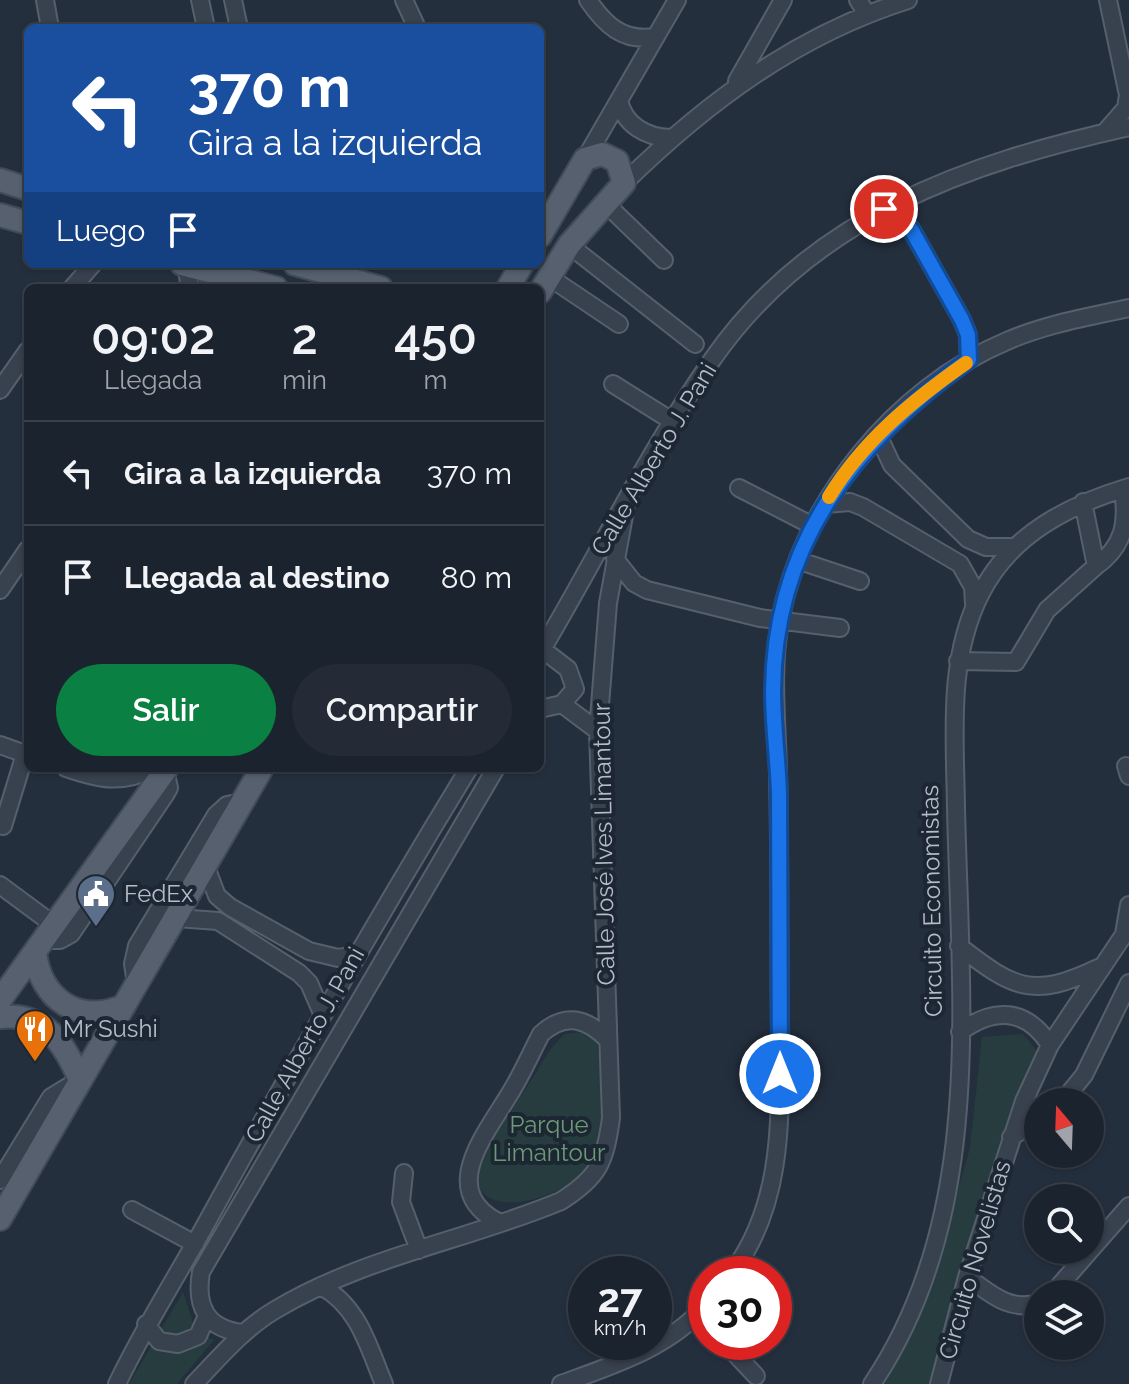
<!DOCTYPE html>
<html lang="es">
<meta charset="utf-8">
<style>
body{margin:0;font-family:Raleway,sans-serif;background:#242b36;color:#f1f3f6;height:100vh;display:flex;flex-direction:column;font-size:30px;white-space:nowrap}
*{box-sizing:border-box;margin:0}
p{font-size:26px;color:#a0a4aa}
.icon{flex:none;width:44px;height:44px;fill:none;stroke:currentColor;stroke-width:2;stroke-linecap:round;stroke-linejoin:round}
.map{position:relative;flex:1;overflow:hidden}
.drawer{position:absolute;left:24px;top:284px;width:520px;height:488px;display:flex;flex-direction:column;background:#1b232e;border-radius:12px;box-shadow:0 2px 6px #0004,0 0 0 2px #39404a}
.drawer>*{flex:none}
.guide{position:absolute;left:24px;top:24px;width:520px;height:244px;border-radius:12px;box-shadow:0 2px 6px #0004,0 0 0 2px #39404a;background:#1a4fa0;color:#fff;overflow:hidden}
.needle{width:52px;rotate:341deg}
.buttons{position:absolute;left:1024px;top:1088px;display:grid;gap:16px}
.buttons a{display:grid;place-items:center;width:80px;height:80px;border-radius:50%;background:#1b232e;box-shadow:0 2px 6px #0004,0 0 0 2px #39404a;font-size:40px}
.speed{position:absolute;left:568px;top:1256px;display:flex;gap:16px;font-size:40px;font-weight:700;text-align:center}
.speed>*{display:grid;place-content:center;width:104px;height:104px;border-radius:50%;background:#1b232e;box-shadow:0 2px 6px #0004,0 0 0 2px #39404a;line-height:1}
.speed small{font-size:20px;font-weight:400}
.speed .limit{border:12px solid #d22;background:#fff;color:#111}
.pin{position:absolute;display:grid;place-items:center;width:68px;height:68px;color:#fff;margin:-34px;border:4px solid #fff;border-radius:50%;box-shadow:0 2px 8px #0007}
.me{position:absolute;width:88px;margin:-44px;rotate:0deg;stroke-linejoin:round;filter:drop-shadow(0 0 6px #0008)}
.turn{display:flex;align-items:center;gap:28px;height:168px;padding:0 32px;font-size:36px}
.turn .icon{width:104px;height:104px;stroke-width:2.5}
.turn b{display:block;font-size:56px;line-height:68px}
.then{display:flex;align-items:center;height:76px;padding:0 32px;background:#0003;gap:16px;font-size:30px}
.eta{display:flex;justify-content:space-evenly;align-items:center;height:136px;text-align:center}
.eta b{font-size:48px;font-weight:600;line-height:56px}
.primary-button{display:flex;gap:16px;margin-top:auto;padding:16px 32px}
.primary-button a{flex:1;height:92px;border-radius:48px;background:#0b8043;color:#fff;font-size:32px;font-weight:600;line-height:92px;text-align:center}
.primary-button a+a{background:#242b36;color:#f1f3f6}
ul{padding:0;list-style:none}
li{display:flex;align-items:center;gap:24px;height:104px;padding:0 32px;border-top:2px solid #39404a}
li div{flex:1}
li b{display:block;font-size:30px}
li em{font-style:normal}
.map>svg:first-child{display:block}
.green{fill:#263c3f}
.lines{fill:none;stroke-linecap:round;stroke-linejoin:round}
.minor-casing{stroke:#565f6c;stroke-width:20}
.major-casing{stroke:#414a57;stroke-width:26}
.minor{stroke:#38414e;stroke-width:16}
.major{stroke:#56606e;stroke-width:22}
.route-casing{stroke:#114b97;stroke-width:20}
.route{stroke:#1a73e8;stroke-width:14}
.slow{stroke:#f59e0b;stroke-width:14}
.labels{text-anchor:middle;stroke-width:8;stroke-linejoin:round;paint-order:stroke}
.street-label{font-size:24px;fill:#b4bcc9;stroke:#1d2633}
.poi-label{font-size:24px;fill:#b4bcc9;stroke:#1d2633;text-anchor:start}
.park-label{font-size:24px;fill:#6b9a76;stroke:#1d2633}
</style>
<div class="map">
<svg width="1129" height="1384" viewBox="0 0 1129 1384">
<rect width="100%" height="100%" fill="#242f3e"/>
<path class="green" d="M584,1032L597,1041C601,1068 608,1119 598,1145C593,1159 583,1177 570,1184C544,1199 494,1217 476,1184C472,1178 473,1167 472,1160L511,1112L550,1050L564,1034Z
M1023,1034L1037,1051L1017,1096L929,1384H885L927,1297L970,1148L982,1037Z
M183,1292L196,1331L214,1340L177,1384H129Z"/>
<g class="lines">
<g class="minor-casing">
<path id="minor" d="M45,0L50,28
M200,0L206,28
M233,0L239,28
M404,0L417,28
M588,0C605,25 623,42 655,37
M858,0L867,14
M737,81L783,0
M619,100C624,125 646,137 670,138
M1105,132L1126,108L1128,95L1108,0
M585,159L677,0
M624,183C707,102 797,35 908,0
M605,203L664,260
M884,209L911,229L962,320L968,335L969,360
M569,245L695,344
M186,265L190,288
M549,277L619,324
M72,288L93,264
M613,384L672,421
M0,390L28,350
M878,435L892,465L968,539L986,547H1015
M739,488L813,526
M825,504L850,502L863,507L960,564L973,587L974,604
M615,559L634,583L647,590L760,618L840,628
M800,561L860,581
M1096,566C1124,546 1128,523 1123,489
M0,590L28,549
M540,653C598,556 647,453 712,360C811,217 967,163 1129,127
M958,661L1016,662L1047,610L1096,566L1083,502
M562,704L598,731
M540,709L562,704L575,689L568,669L542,649
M0,745L28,755
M1126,766L1129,776
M66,768C98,779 122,785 153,768
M3,826L25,754
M206,867L217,896L230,907L309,951L338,958L355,955
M0,885L54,925
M177,918L218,921L299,973L309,983L322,1013
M1124,934L1129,905
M45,940H60L71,934L165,795L169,788L165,770
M959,946C1014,989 1033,999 1098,968
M136,984L133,964L137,946L216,815L227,805L242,802
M960,1032C994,1007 1026,1008 1050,1045
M1062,1102L1084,1075L1129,983
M1011,1137L1038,1121
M404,1173L401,1202L419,1250
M0,1180L51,1097L79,1080
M132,1210L195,1244
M498,1222C438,1190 485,1135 509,1095C521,1076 530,1055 541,1034C565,1012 587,1018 608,1040
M731,1274C785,1203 780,1115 780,1031C779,944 780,858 778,772C777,720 771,672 780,621C802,502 895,388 1007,341C1046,324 1088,317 1129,308
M967,1277C990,1293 1009,1312 1038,1303
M321,1286C359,1307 368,1346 384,1384
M1052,1294L1129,1206
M146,1324L159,1341L178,1344L198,1336L206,1318
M243,1333C207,1329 195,1307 201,1272L496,768
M724,1342L756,1376
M117,1384C144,1327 178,1275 208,1220C292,1067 378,917 469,768
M194,1384C219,1358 243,1329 275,1310C363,1257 468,1240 561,1201C599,1177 605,1162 611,1118L598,731L608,603L626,505
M561,1384C613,1365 669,1348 706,1305
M872,1384C986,1215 960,1000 956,807C955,735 947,659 981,593C1011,534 1069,505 1129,487
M939,1384L967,1277L1024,1101L1050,1045L1129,927"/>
</g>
<g class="major-casing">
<path id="major" d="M0,180L28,189
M0,215L28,223
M540,236L585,159L602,154L617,161L624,183L569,245L540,292
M182,264L276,288
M295,264L381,288
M508,288L522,264
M35,953C41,1000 79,1025 124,1006
M0,1000L167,768
M0,1017C45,1012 64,1043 80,1080
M0,1219L262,768"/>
</g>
<use href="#minor" class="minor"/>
<use href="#major" class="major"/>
</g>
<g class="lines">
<g class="route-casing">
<path id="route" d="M780,1074C779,981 779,888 779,794C778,760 773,725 773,691C774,543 854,442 969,360L968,335L962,320L911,229L884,209"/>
</g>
<use href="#route" class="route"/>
<path class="slow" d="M829,497C863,441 913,400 966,363"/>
</g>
<defs>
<g id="civic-pin" transform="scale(2)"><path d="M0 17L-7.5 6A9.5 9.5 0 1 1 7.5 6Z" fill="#5c6f8a" stroke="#1d2633"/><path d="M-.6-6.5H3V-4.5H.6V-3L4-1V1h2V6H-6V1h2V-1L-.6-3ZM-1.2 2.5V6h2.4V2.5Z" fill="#fff"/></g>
<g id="restaurant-pin" transform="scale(2)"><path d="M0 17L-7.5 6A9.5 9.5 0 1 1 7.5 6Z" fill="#e8710a" stroke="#1d2633"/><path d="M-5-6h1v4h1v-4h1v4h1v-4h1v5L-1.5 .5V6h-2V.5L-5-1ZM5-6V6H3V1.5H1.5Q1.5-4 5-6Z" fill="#fff"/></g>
</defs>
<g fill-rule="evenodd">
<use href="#civic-pin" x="96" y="894"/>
<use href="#restaurant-pin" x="35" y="1029"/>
</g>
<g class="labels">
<g class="street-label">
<text transform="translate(654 459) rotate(-59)" y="8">Calle Alberto J. Pani</text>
<text transform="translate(604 844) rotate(-91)" y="8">Calle José Ives Limantour</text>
<text transform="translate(932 901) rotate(-91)" y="8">Circuito Economistas</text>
<text transform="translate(305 1045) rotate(-61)" y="8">Calle Alberto J. Pani</text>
<text transform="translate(975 1260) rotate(-74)" y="8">Circuito Novelistas</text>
</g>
<g class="poi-label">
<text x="124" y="902">FedEx</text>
<text x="63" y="1037">Mr Sushi</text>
</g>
<g class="park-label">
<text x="549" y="1133">Parque<tspan x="549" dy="28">Limantour</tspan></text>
</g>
</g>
</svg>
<div class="buttons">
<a><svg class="needle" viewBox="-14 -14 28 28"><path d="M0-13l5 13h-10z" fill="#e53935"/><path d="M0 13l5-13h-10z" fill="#a0a4aa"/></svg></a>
<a><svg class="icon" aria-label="search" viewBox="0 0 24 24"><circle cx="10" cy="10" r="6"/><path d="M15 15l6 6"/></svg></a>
<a><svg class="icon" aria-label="layers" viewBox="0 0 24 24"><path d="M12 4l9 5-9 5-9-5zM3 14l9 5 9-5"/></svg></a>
</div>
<div class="speed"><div>27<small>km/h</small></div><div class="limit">30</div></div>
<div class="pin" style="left:884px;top:209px;background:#d93025"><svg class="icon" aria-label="arrive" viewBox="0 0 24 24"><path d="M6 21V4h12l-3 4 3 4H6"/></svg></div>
<svg class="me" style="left:780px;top:1074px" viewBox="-20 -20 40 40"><circle r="17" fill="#1a73e8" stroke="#fff" stroke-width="3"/><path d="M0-11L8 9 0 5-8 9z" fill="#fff"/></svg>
<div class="guide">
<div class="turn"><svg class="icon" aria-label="left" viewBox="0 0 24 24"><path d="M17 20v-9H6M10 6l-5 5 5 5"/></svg><div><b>370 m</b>Gira a la izquierda</div></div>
<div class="then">Luego<svg class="icon" aria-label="arrive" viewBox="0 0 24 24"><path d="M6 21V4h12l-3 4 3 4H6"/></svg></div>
</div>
<section class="drawer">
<div class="eta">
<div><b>09:02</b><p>Llegada</p></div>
<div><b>2</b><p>min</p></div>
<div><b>450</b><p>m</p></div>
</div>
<ul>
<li><svg class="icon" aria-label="left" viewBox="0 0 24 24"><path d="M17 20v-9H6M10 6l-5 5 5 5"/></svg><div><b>Gira a la izquierda</b></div><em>370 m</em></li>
<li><svg class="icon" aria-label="arrive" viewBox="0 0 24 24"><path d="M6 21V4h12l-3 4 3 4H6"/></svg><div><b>Llegada al destino</b></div><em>80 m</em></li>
</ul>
<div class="primary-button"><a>Salir</a><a>Compartir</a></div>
</section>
</div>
